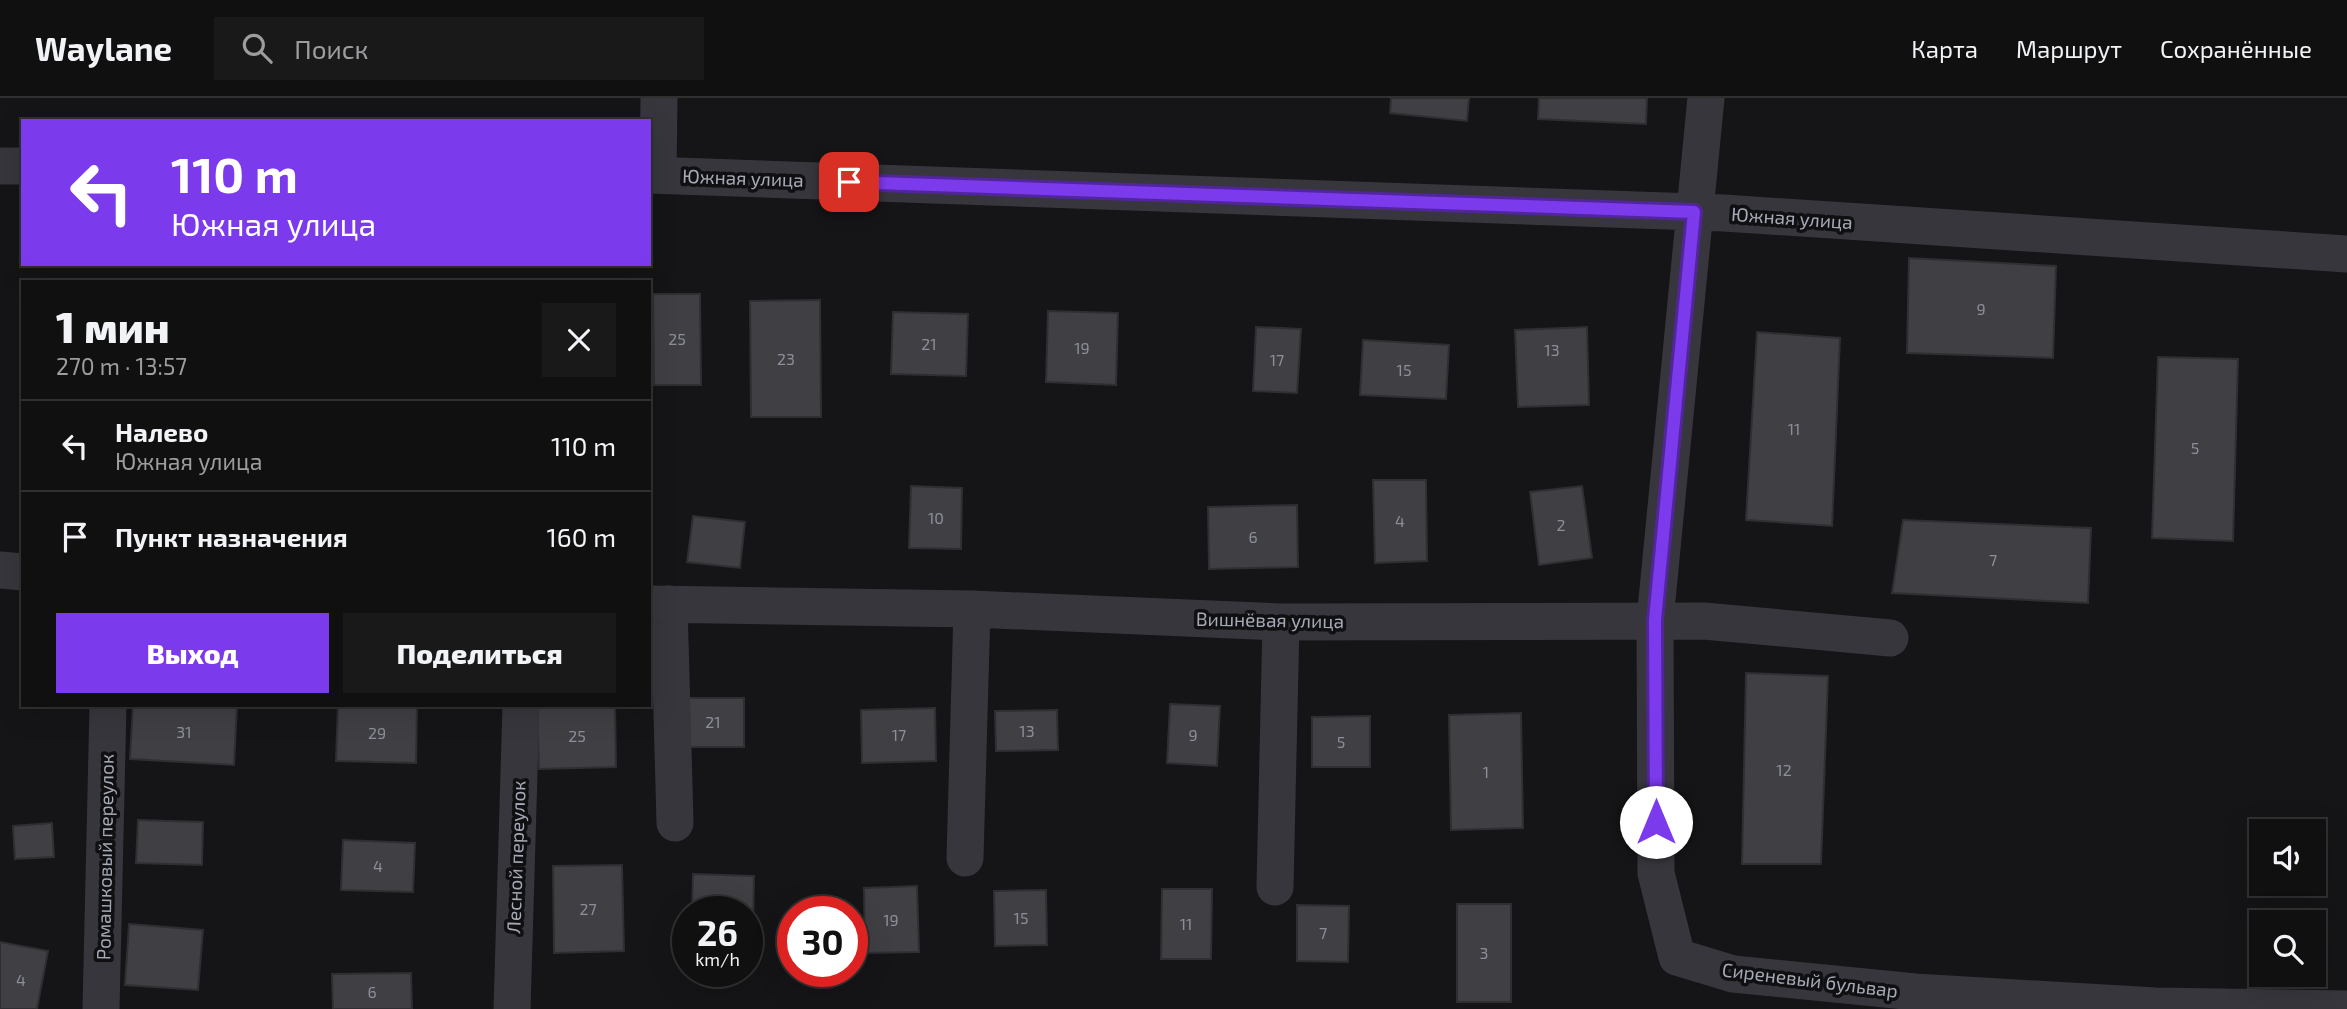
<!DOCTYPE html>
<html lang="ru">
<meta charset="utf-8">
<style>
body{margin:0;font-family:"Exo 2",sans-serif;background:#19191a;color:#f1f3f6;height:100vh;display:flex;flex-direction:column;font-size:26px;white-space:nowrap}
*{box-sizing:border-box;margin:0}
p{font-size:23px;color:#9c9d9f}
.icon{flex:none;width:38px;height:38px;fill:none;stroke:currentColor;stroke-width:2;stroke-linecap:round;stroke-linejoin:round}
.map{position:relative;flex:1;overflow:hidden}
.drawer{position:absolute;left:21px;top:182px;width:630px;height:427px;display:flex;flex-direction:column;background:#101011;border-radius:0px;box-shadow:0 7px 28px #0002,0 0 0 2px #303031}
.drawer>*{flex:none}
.guide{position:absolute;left:21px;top:21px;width:630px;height:147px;border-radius:0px;box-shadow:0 7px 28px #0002,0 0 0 2px #303031;background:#7c3aed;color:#fff;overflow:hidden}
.buttons{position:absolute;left:2249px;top:721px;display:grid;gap:14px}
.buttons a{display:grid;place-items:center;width:77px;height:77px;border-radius:0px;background:#101011;box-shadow:0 7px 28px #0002,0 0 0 2px #303031;font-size:35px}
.speed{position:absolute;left:672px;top:798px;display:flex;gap:14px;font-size:35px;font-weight:700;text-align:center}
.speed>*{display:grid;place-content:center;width:91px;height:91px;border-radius:50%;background:#101011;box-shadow:0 7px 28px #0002,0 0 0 2px #303031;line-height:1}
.speed small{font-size:18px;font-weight:400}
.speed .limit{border:10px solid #d22;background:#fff;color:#111}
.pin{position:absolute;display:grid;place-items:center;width:60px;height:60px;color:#fff;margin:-30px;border-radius:14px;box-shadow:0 4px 10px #0006}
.me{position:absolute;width:77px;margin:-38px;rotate:0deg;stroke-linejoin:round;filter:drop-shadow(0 0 5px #0008)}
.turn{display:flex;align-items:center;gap:24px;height:147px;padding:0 35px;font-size:32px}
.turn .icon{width:91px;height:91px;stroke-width:2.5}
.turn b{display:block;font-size:49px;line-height:60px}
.round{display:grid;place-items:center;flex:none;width:74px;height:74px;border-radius:0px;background:#19191a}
.overview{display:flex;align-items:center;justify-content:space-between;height:119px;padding:0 35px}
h1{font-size:42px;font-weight:800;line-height:52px}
.primary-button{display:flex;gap:14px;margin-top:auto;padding:14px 35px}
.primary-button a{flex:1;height:80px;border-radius:0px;background:#7c3aed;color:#fff;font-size:28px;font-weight:800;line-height:80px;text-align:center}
.primary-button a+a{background:#19191a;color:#f1f3f6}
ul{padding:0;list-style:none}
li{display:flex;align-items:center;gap:21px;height:91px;padding:0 35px;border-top:2px solid #303031}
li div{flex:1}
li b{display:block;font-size:26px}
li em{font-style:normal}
header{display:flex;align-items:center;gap:42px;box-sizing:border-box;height:98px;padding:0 35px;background:#101011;border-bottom:2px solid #303031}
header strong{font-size:33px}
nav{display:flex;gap:38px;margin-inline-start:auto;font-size:24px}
.search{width:490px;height:63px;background:#19191a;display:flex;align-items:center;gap:18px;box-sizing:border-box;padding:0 24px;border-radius:0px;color:#9c9d9f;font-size:26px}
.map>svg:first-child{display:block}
.building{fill:#3f3f44;stroke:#2f2f33;stroke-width:2}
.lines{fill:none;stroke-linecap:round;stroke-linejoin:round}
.minor{stroke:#36363c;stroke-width:37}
.route-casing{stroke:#51269a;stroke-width:18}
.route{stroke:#7c3aed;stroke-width:12}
.labels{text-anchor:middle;stroke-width:7;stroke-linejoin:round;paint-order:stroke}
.number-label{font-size:16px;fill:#8c8f9a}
.street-label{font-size:19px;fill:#a6aab7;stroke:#101012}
</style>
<header>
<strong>Waylane</strong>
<div class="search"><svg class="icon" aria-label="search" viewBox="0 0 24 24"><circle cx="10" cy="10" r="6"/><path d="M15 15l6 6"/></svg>Поиск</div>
<nav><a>Карта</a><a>Маршрут</a><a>Сохранённые</a></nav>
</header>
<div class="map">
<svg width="2347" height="911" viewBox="0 0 2347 911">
<rect width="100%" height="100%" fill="#151517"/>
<path class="building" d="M1391,0H1469L1467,23L1390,15Z
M1539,0H1647L1646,26L1538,21Z
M1909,160L2056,168L2053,260L1907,255Z
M653,196H700L701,287H654Z
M820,202L821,319H751L750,203Z
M1048,213L1118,215L1116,287L1046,284Z
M893,214L968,216L966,278L891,276Z
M1256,229L1301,231L1297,295L1253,293Z
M1587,229L1589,307L1518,309L1515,232Z
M1757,234L1840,240L1832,428L1746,422Z
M1363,242L1449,247L1446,301L1360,297Z
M2158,259L2238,261L2233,443L2152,440Z
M1373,382H1426L1427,463L1375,465Z
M911,388L962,390L961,451L909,450Z
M1582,388L1592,460L1539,467L1530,394Z
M1297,407L1298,469L1209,471L1208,409Z
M693,418L745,424L740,470L687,464Z
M1903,422L2091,430L2088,505L1892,495Z
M1746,575L1828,578L1821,766H1742Z
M681,600H744V649H681Z
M1170,606L1220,608L1217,668L1167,665Z
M133,607H237L234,667L130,661Z
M338,607H417L416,665L336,663Z
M537,607H615L616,669L539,671Z
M935,610L936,663L862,665L861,612Z
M1057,612L1058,652L996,653L995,613Z
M1521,615L1523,730L1451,732L1449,617Z
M1370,618V669H1312V619Z
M138,722L203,724L202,767L136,765Z
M52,725L54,759L15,761L13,728Z
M343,742L415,745L413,794L341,792Z
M622,767L624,853L554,855L553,768Z
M693,776L754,778L753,830H747V814H692Z
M917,788L919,854L865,855L864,790Z
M1162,791H1212L1211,861H1161Z
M1046,792L1047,847L995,848L994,793Z
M1457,806H1511V904H1457Z
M1297,807L1349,808L1348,864L1297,863Z
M129,826L203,832L198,892L125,887Z
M0,844L48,853L37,911H0Z
M411,875L412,911H333L332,876Z"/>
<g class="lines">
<path class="minor" d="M1706,0L1655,522L1656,775L1677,859L1733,876L1915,894L2156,908L2347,911
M0,68H23
M649,77L1724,115L2347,156
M658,77L659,0
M0,472L23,474
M649,506L972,511L1281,524L1704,523L1890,540
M669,506L675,725
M965,760L972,511
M1275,789L1281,524
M101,911L108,607
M512,911L521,607"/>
</g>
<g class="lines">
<g class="route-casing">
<path id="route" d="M849,84L1694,114L1655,522L1656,724"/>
</g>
<use href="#route" class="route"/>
</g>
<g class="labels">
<g class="number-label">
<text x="1981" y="217">9</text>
<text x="677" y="247">25</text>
<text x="929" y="252">21</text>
<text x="1082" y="256">19</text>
<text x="1552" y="258">13</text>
<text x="786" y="267">23</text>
<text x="1277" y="268">17</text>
<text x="1404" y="278">15</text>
<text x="1794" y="337">11</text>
<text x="2195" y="356">5</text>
<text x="936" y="426">10</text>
<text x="1400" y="429">4</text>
<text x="1561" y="433">2</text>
<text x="1253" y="445">6</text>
<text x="1993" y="468">7</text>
<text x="713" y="630">21</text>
<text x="1027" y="639">13</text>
<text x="184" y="640">31</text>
<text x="377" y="641">29</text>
<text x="899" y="643">17</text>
<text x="1193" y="643">9</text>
<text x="577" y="644">25</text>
<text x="1341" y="650">5</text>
<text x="1784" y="678">12</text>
<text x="1486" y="680">1</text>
<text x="378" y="774">4</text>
<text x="588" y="817">27</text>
<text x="1021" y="826">15</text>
<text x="891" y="828">19</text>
<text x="1186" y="832">11</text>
<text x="1323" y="841">7</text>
<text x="1484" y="861">3</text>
<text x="21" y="888">4</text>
<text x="372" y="900">6</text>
</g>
<g class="street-label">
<text transform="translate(743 80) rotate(2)" y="7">Южная улица</text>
<text transform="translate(1792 120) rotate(4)" y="7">Южная улица</text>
<text transform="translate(1270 522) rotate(1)" y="7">Вишнёвая улица</text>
<text transform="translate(105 759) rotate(-89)" y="7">Ромашковый переулок</text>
<text transform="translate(516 759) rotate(-88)" y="7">Лесной переулок</text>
<text transform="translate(1810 882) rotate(7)" y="7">Сиреневый бульвар</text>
</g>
</g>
</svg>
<div class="buttons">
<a><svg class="icon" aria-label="sound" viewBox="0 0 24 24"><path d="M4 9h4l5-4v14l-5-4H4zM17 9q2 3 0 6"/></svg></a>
<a><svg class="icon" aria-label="search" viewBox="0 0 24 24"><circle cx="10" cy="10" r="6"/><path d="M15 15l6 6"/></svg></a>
</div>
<div class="speed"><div>26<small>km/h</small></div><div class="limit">30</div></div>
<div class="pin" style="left:849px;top:84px;background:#d93025"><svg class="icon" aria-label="arrive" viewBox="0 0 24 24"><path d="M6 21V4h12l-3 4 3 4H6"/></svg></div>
<svg class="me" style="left:1656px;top:724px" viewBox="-20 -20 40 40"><circle r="19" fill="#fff"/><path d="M0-13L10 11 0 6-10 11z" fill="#7c3aed"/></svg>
<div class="guide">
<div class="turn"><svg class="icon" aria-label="left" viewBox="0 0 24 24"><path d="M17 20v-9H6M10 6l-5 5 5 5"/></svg><div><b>110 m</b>Южная улица</div></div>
</div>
<section class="drawer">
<div class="overview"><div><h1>1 мин</h1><p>270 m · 13:57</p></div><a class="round"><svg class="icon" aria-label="close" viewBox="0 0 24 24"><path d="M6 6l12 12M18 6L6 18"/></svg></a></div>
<ul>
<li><svg class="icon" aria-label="left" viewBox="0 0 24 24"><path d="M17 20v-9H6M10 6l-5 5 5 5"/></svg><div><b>Налево</b><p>Южная улица</p></div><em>110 m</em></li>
<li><svg class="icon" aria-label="arrive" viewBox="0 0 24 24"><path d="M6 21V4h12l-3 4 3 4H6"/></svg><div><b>Пункт назначения</b></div><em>160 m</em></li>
</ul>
<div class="primary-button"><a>Выход</a><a>Поделиться</a></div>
</section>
</div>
